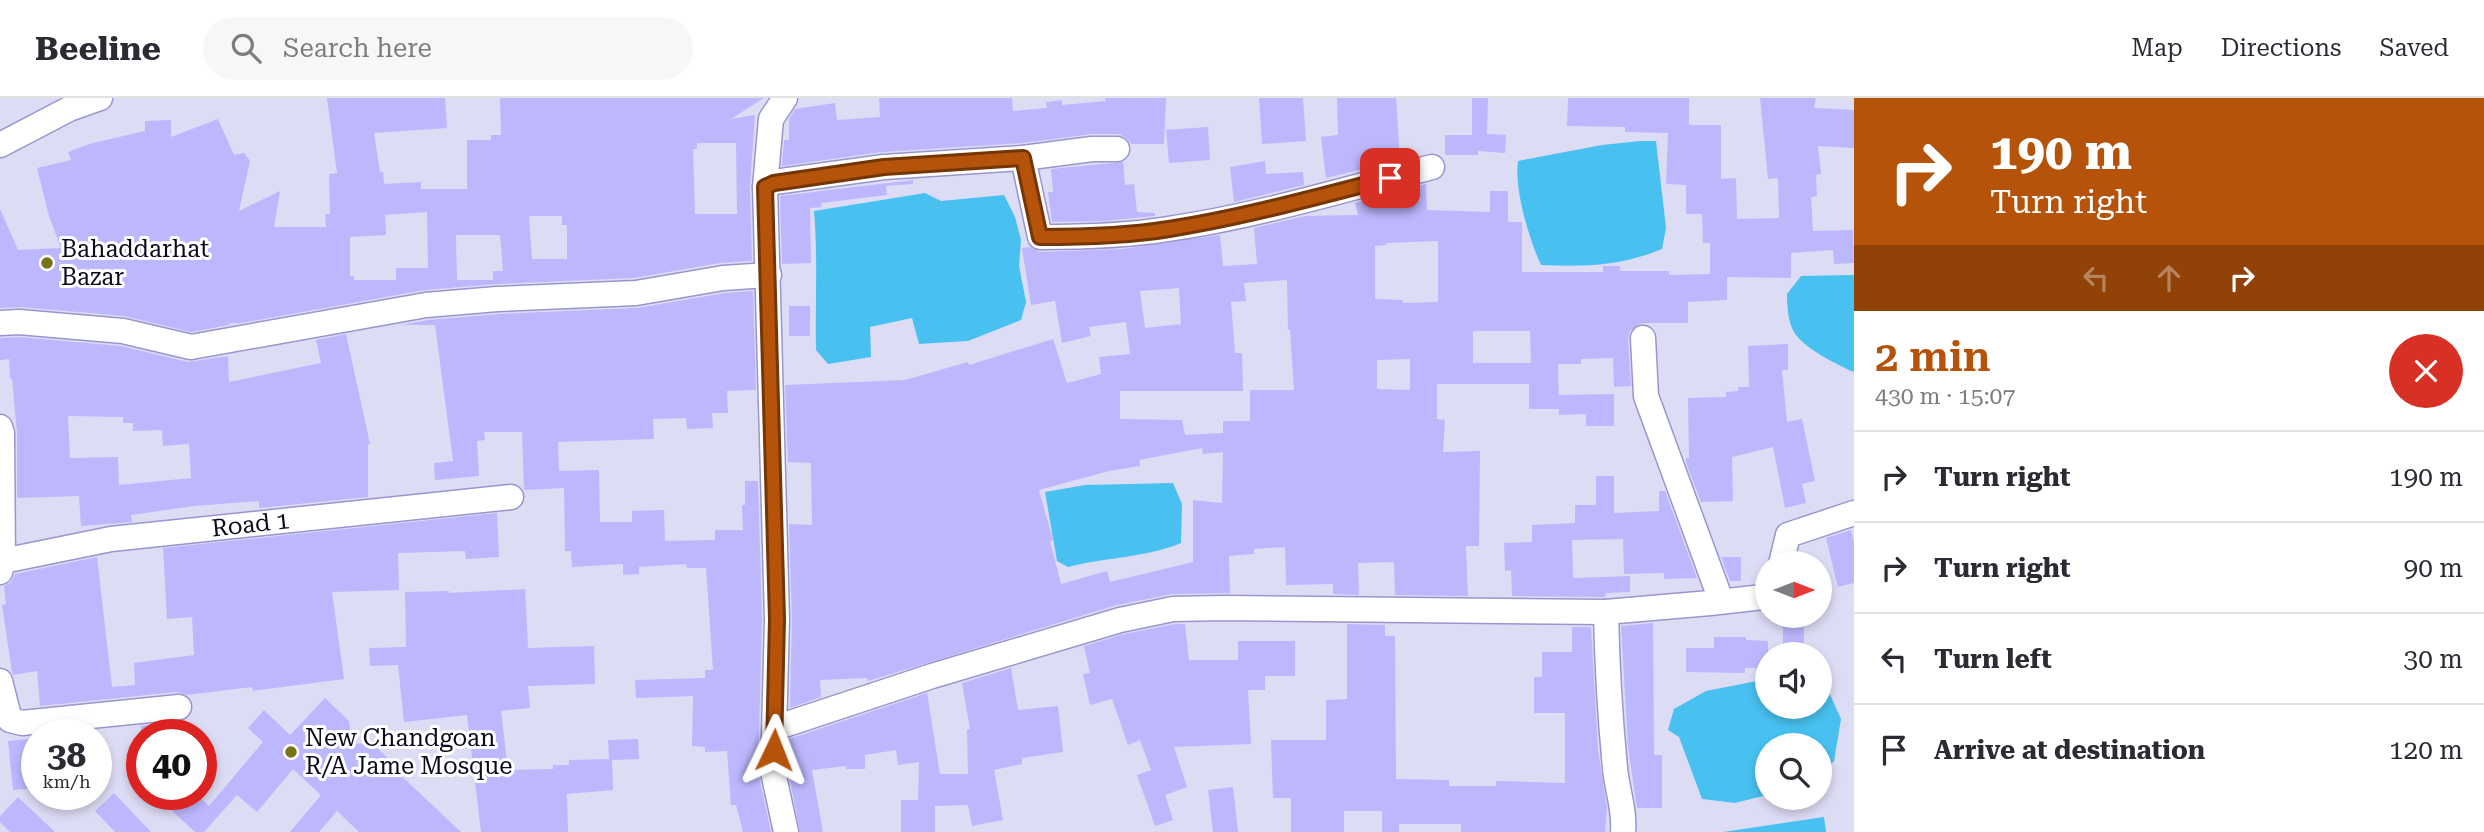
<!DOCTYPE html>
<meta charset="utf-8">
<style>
body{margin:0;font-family:"Roboto Serif",serif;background:#f7f7f7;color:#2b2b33;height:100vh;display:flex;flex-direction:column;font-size:26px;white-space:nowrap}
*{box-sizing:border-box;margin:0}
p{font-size:23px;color:#7c7c81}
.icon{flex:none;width:38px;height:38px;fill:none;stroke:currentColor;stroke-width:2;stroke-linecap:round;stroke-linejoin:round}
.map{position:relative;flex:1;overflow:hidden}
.details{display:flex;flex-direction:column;background:#fff;width:630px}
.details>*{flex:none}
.guide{background:#b45309;color:#fff;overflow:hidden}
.needle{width:46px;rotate:90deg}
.tools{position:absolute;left:1755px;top:453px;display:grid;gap:14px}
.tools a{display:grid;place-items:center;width:77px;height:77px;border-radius:50%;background:#fff;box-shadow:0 4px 10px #0003;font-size:35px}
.speed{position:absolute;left:21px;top:621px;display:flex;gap:14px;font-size:35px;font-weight:700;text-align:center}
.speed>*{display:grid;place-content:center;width:91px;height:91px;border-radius:50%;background:#fff;box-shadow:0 4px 10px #0003;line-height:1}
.speed small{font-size:18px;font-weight:400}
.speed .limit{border:10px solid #d22;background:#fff;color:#111}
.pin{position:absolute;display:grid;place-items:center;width:60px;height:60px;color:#fff;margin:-30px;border-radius:14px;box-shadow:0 4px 10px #0006}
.me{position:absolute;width:77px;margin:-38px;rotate:2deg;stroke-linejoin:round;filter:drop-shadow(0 0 5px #0008)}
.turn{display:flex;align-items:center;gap:24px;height:147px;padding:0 21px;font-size:32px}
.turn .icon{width:91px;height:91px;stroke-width:2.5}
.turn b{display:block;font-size:49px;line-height:60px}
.lanes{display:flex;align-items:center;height:66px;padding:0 21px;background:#0003;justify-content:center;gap:35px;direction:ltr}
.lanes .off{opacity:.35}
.round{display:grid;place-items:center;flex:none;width:74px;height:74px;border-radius:37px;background:#f7f7f7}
.summary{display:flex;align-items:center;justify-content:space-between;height:119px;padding:0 21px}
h1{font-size:42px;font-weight:600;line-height:52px;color:#b45309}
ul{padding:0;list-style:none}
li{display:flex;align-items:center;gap:21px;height:91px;padding:0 21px;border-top:2px solid #e1e1e2}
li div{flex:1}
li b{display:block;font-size:26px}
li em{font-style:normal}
header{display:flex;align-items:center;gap:42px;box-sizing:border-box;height:98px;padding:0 35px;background:#fff;border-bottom:2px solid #e1e1e2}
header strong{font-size:33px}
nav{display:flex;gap:38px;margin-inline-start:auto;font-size:24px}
.search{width:490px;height:63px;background:#f7f7f7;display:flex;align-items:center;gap:18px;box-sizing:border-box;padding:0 24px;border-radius:38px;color:#7c7c81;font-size:26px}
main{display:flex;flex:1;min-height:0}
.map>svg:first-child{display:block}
.water{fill:#48c1f0}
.building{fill:#bdb7fe;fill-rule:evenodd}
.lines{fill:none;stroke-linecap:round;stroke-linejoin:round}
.minor-casing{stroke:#9a95cf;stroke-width:27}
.minor{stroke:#fff;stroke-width:24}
.route-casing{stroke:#753606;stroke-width:18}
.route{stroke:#b45309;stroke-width:12}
.poi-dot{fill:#767418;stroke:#fff;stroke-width:2.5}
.labels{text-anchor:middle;stroke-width:6;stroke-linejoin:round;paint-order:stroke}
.poi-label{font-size:24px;fill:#0c091d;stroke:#fff;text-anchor:start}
.street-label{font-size:24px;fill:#0c091d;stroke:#fff}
</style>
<header>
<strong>Beeline</strong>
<div class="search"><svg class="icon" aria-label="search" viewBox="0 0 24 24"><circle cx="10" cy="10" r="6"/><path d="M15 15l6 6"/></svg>Search here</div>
<nav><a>Map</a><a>Directions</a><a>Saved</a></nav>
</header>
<main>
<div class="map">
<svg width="1854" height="734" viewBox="0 0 1854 734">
<rect width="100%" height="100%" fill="#dddcf5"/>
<path class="water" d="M1640,43H1656L1666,130L1662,151C1621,168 1585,169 1541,167C1529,141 1514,91 1518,63L1602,47Z
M925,95L941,103L1004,97L1015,119L1021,142L1019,168L1026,204L1021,222L968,243L919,246L912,220L870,229L871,259L828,266L816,252C815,206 818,159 814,113Z
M1854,177V274C1839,268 1802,249 1794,234C1788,224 1787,207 1787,196L1801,178Z
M1173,385L1182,406L1181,445C1144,460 1106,459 1068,469L1057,463L1045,394L1085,387Z
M1820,580L1823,581L1841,621L1834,663L1820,677V648H1768L1767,697L1735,705L1702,701L1679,639L1668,632L1674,611L1706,593L1767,581L1768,609H1820Z
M1824,719L1826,734H1723Z"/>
<path class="building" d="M327,0H445L447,30L374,35L380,74H383L384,86L421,84V91H467V42H491V37H501L500,0H764L731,21L755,17L750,89L752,163L720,165L634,180L496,186L425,192L241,225H229V227L191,234L124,218L20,209L0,210V111L18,152L61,150L49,118L37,70L71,62L68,54L89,46L145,33V23L171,22V39L218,21L234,57L244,55L250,63L239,113L280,93L274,129H326L325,116H330L329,76L337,75ZM697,45H736L737,116H695L693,51H697ZM427,114L428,170H396V182H354V178H350V139L386,137L385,117ZM529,118H562V127H567V161H532ZM456,137H500L503,173H493V182H457Z
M879,0H1012L1013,13L1047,10L1046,4L1062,2V7L1106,3L1105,0H1166L1164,46H1131L1125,39L1118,36H1092L1022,45L882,54L782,68L784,42H789V21L795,11L835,5L837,22L880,19Z
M1259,0H1303L1306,43L1262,46Z
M1337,0H1396L1400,62L1326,80L1321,39L1338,37Z
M1472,0H1488L1487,36L1506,37L1505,55L1478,53V57H1445V37H1472Z
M1568,0H1689V27H1721V81L1736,80L1737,121L1779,120L1778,80L1768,81L1760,0H1816L1814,10L1854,12V50L1818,48L1821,76L1816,77L1817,98L1811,99L1813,133L1853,132L1854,165L1834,166L1833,152L1791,155V180L1727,179V202L1688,204V225H1642L1630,233L1628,241L1631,288L1614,289L1613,260L1581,261V266H1558L1559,311H1529V286H1437V321L1445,322L1443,354L1480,353L1479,448H1466L1468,498L1395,497L1394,464L1358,465L1359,497L1333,496V486L1286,487L1285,449L1254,451V456L1229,458L1230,495L1172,496L1117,507L868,583L867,580L820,582L821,599L790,610L792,521L789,426L812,427L811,365L788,364L785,287L905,282L968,264L969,267L1053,241L1067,285L1101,276L1099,259L1130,256L1126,224L1089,229L1091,238L1062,245L1055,203L1031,207L1022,150L1029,149L1040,154L1122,151L1220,137L1223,168L1257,166L1254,130L1305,118L1358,117L1355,105L1426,86L1427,112L1490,114V93H1508V124H1522V174H1603V168H1620V173H1669V177L1710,176V145H1703L1702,116H1686V87L1666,86L1668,35L1625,34V29L1567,28ZM1438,143V204L1403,205V202L1375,201V148L1387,147L1386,145ZM1287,182L1288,232H1290L1294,292H1250V323H1223V335L1185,337L1182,322L1120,321V293H1243L1242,255H1235L1231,204L1246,203L1244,185ZM1179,190L1181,226L1145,230L1140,193ZM1473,233H1530L1531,265H1473ZM1410,261V292L1377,291V262ZM1202,350L1203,356L1223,354L1222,405L1193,402V464L1110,484L1107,473L1061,486L1050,443L1053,442L1039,392L1109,373L1140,368L1139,362Z
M1208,29L1210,62L1169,65L1166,32Z
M1265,63L1266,76L1303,74L1304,87L1234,104L1230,69Z
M1123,64L1125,87L1134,86L1137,114L1155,115V118L1104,123L1052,124L1048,94H1053L1051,71Z
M913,82V86L886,88L887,97L821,105L822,109L810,110L811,165L782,166L780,98Z
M753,193L756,292L727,293L728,315H712L713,330L687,331L686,320L653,321L654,341L558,344L559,373L599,372L600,424H632V413L664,412L665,443L715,442V432H743L742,407H745V383H758L762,521L758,674L771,734H743L736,707H731L727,653L705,654V649L692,648L693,598L636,600L635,582L705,580V572H713L706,470H687L686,466L639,469V476L623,477V466L572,469L571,453H565L564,390L524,392L522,334H484L485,342L477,343L479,378L435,382L434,365L453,363L435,227H401L428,222L498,216L637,210L725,195Z
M789,208H810V238H789Z
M346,236L370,346L368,347V399L259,410V403L194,408L131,417L132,424L81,428L79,398L17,400V335L12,281H10L9,261L0,262V240L19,239L121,248L188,264L228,258L229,284L321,265L316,242ZM68,318L123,319V325H133V333L162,332L163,348L189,346L191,380L119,387L118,359L70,360Z
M1788,246V272H1782L1787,324L1802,321L1815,383L1802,386L1806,405L1785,410L1773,349L1732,359L1733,403L1701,404L1686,365V360H1689L1688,300L1726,299V294L1738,293V289H1749L1748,248Z
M1614,296V328H1586V316L1559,317V297Z
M1596,378H1614V415L1659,413V393H1665L1697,480L1664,481V475L1624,476L1623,441L1572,442L1573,480L1630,478V494L1606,495L1605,499L1512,498L1511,472L1505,473L1504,445L1532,444V427L1575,425V407H1596Z
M497,415L499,459L466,461L465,453L398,455L399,492L332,494L344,581L253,593L252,589L187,597L177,594L40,608L37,573L13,577L12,574L2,507L6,506L4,488L11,484L15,476L97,459L112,589L135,587L134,565L194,557L192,519L167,521L163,450Z
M1851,432L1854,445V485L1838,489L1826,440Z
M1721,459H1741V483H1730Z
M525,491L528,550L594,548L595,586L528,588L530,610L501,613L508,672L553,671V667H569V662L609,661L608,642L638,641L639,661L612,662L613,692L567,696L568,734H481L467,617L404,624L398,567L370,568L369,550L406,549L405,494L449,493V495Z
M1783,524H1804V551L1783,550Z
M1653,525L1654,657H1662V710H1637L1628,649L1621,528Z
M1175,526H1185L1189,562H1238V543H1295V578H1265V592H1248L1251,646L1174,649L1187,689L1165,697L1173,722L1155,728L1137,677L1151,672L1140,642L1128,647L1112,601L1090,607L1083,576L1090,575L1084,548L1124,536Z
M1347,526L1385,527V538H1395L1396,681L1449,682V688H1496V683L1565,685V615H1534V579H1542V554H1572V529H1591L1598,652L1607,710L1605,734H1461V726H1399V734H1382V713H1344V734H1291V700H1273L1271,642H1326V602L1347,601Z
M1714,539H1746V542L1768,543V570H1745V575L1686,574V550H1714Z
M1011,570L1018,612L1058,608L1063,654L1022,660V666L994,672L1003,722L972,728L968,707L935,708V734H901V702H918L919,664L898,667L896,652L865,657V671H846V668L812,672L823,734H800L788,673L789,641L927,595L940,676H968L967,632L970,631L962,585Z
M325,600L349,623L352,646L372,645L395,667L393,670L461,734H359L337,713L319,734H290L321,697L293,671L257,714L237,697L204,734H195L168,709L179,696H197L209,708L263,644L248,630L264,612L290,637Z
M167,625L168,637H141V628Z
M37,640V690L13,692L8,643Z
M1233,689L1238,734H1213L1208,692Z
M114,695L151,734H115L95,713Z
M18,699L55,734H10L0,724V718Z"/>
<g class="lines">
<g class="minor-casing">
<g id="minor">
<path d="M785,0L771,21L765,89L777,521L773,674L786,734"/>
<path d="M0,47L69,11L100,0"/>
<path d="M1023,60L1040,139C1083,139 1126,138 1168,131C1258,118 1345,91 1432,69"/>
<path d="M765,89L774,84L884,69L1023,60L1092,51H1117"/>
<path d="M0,225L19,224L123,233L191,249L426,207L497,201L636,195L723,180L769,177"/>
<path d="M1643,240L1646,298L1719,497L1718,503"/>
<path d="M0,329L2,335L3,463"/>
<path d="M1781,466L1788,437L1854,415"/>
<path id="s1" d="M0,474L3,463L111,441L511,399"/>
<path d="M1606,514C1607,566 1610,618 1615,670C1617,692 1625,712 1623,734"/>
<path d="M0,583L10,622L22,625L179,609"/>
<path d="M775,630L932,578L1120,522L1173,511L1222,510L1606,514L1710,505L1763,499L1768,495"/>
</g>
</g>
<use href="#minor" class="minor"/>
</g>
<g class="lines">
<g class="route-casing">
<path id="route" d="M774,652L777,521L765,89L774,85L884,69L1023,60L1040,139C1083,139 1127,138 1169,131C1244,119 1316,99 1390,80"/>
</g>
<use href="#route" class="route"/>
</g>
<g class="poi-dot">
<circle cx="47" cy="165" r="7"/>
<circle cx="291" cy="654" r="7"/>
</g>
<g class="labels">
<g class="poi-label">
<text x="61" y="159">Bahaddarhat<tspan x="61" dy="28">Bazar</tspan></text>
<text x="305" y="648">New Chandgoan<tspan x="305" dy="28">R/A Jame Mosque</tspan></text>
</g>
<g class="street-label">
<text dy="8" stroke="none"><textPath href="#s1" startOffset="262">Road 1</textPath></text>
</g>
</g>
</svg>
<div class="tools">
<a><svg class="needle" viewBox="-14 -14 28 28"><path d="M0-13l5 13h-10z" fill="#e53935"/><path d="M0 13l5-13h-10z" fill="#7c7c81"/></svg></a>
<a><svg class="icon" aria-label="sound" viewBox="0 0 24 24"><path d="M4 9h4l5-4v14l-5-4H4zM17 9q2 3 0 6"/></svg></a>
<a><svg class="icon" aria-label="search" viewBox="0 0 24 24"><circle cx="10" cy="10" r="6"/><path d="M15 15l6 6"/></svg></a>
</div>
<div class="speed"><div>38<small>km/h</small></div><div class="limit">40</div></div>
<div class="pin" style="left:1390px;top:80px;background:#d93025"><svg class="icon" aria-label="arrive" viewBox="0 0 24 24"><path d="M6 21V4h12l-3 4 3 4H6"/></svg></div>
<svg class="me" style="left:774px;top:652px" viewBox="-20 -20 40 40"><path d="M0-17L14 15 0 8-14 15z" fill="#b45309" stroke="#fff" stroke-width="4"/></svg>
</div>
<section class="details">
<div class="guide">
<div class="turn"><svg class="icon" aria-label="right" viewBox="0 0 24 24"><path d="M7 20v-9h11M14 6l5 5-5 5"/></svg><div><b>190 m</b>Turn right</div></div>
<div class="lanes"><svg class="icon off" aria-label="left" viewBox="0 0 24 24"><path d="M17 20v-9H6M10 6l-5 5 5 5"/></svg><svg class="icon off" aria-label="ahead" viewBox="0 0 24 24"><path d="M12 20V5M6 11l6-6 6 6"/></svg><svg class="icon" aria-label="right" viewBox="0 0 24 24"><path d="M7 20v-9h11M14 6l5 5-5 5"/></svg></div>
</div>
<div class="summary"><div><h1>2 min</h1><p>430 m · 15:07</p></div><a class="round" style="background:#d93025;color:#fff"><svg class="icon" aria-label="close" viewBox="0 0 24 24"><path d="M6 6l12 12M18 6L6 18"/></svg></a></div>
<ul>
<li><svg class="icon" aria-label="right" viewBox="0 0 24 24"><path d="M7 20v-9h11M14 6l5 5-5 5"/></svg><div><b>Turn right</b></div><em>190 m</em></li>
<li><svg class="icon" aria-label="right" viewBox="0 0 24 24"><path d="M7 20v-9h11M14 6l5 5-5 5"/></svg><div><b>Turn right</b></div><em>90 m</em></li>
<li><svg class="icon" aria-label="left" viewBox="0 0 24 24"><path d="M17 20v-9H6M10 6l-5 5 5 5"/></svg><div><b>Turn left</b></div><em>30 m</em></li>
<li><svg class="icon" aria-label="arrive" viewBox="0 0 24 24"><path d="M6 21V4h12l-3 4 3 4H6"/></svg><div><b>Arrive at destination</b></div><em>120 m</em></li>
</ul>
</section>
</main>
